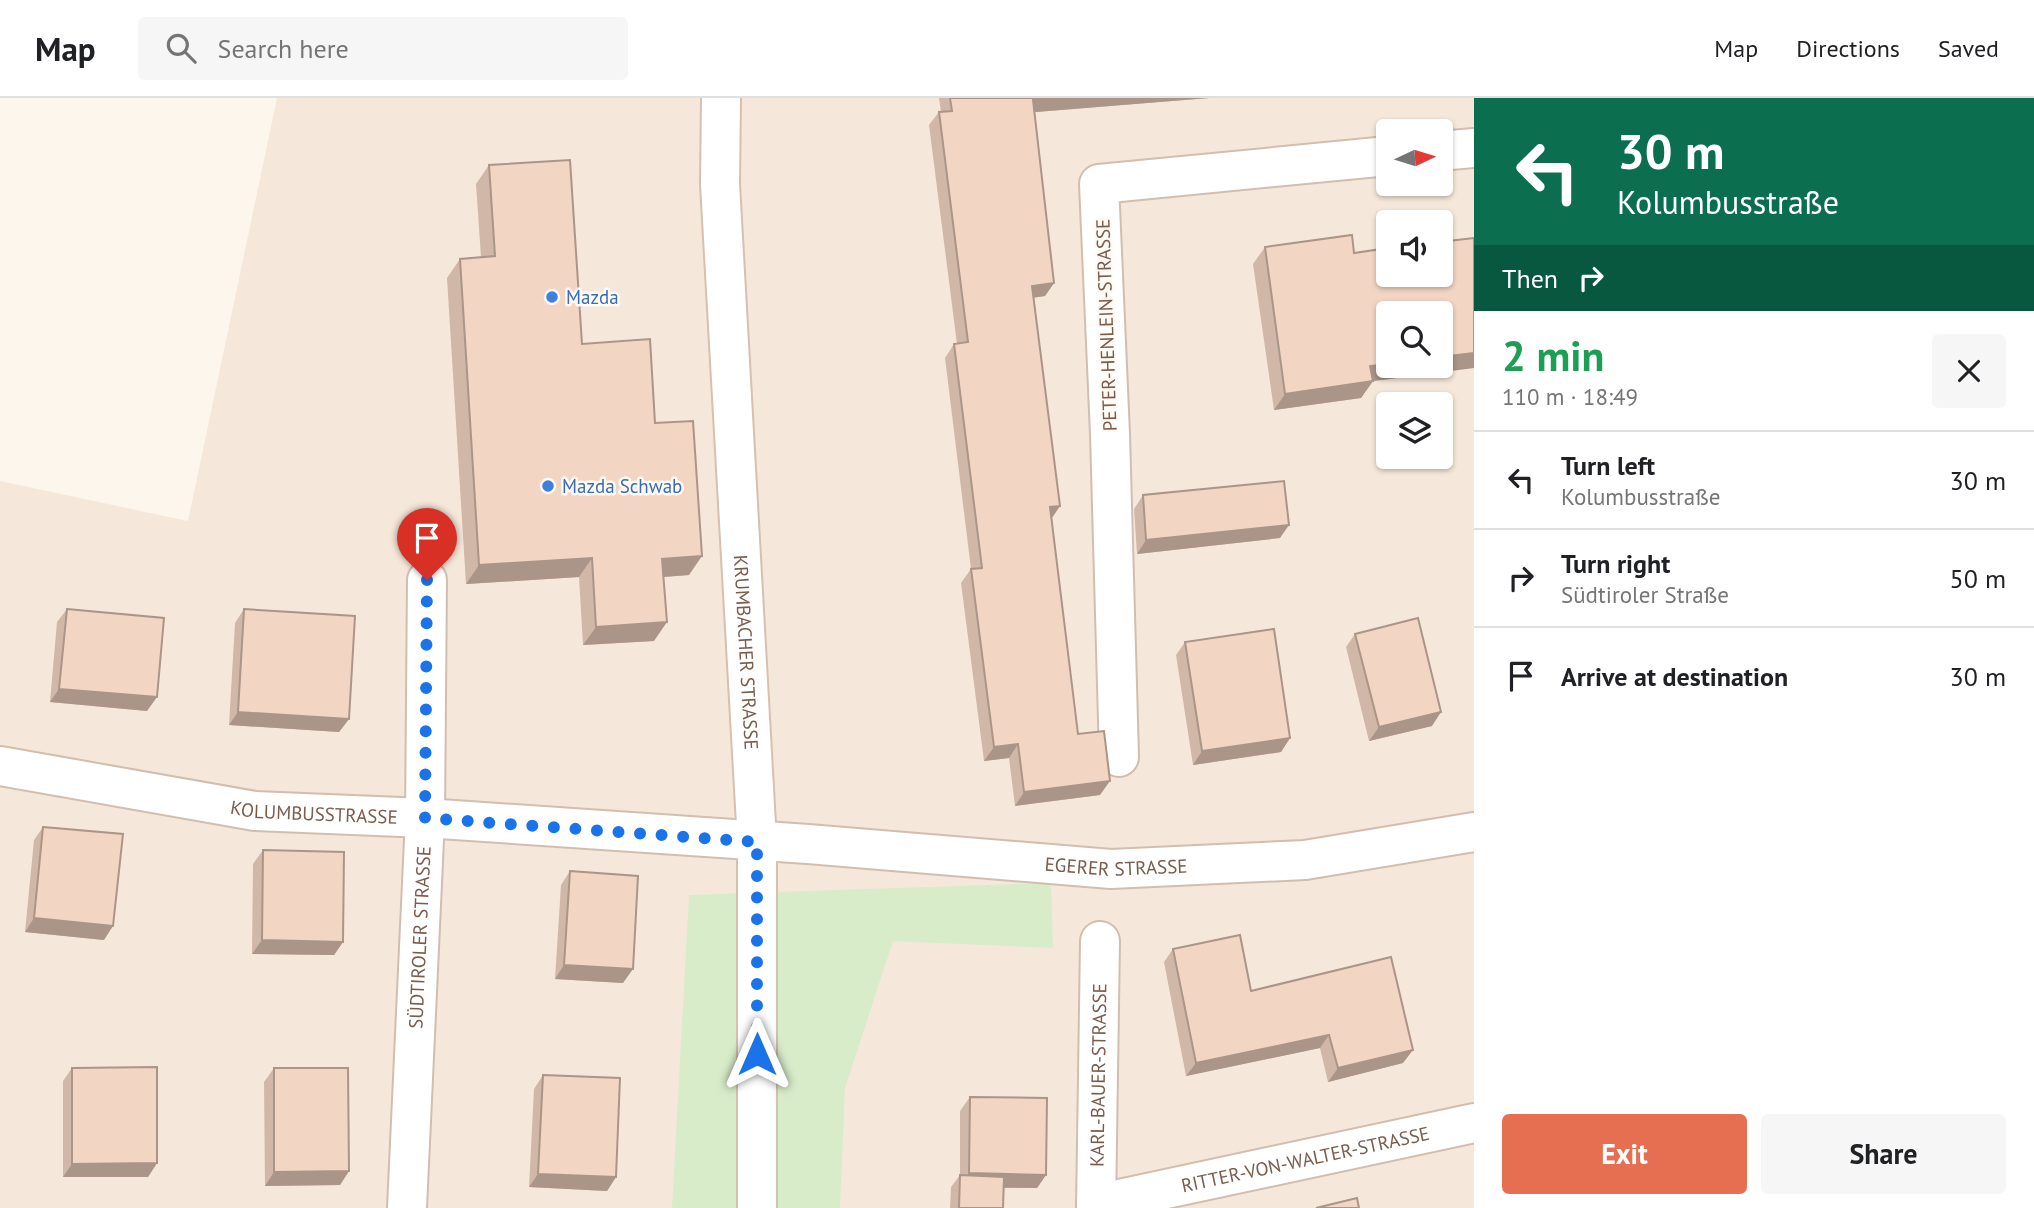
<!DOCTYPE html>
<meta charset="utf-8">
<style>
body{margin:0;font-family:"PT Sans",sans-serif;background:#f6f6f6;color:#202124;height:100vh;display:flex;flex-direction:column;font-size:26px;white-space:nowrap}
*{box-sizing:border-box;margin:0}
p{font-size:23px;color:#757577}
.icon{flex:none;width:38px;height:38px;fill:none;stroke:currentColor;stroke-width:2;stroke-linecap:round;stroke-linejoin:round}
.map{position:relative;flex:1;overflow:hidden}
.sheet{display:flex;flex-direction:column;background:#fff;width:560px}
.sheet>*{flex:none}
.banner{background:#0b6e4f;color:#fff;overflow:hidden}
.needle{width:46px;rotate:86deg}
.controls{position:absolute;left:1376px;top:21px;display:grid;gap:14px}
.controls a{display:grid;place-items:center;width:77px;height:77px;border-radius:7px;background:#fff;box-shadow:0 2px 5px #0004;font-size:35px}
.pin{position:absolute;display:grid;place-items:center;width:60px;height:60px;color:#fff;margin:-72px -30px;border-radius:50% 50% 50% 0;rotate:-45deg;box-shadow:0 0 7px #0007}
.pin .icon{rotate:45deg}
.me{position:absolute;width:77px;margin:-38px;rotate:0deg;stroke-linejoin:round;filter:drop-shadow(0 0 5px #0008)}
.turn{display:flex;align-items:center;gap:24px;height:147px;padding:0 28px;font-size:32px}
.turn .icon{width:91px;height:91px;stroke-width:2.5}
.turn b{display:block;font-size:49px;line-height:60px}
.then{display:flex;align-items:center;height:66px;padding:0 28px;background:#0003;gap:14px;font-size:26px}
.round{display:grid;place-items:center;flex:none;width:74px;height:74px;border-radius:7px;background:#f6f6f6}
.head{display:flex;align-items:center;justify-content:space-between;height:119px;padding:0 28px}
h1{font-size:42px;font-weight:700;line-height:52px;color:#1e9e55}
.action{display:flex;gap:14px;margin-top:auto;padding:14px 28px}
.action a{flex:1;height:80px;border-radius:7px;background:#e76f51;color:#fff;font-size:28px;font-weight:700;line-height:80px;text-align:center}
.action a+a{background:#f6f6f6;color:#202124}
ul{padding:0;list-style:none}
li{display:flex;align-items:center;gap:21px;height:98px;padding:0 28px;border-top:2px solid #e0e0e0}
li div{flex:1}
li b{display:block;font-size:26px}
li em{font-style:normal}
header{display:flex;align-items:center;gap:42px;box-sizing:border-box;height:98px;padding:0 35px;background:#fff;border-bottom:2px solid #e0e0e0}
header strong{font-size:33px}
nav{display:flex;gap:38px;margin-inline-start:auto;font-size:24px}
.search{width:490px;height:63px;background:#f6f6f6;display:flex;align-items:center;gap:18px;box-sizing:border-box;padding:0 24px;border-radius:7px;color:#757577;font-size:26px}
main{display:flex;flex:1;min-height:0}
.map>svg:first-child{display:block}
.residential{fill:#f5e8da;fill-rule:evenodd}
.green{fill:#d8ecc9}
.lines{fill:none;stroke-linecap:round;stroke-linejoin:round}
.minor-casing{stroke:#d1beb0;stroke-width:42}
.tertiary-casing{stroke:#d1beb0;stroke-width:42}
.secondary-casing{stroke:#d6c0b0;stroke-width:42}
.minor{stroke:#fff;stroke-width:38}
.tertiary{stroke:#fff;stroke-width:38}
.secondary{stroke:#fff;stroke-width:38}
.wall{fill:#d1b7a8}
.shaded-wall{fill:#aa9588}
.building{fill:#f3d5c3;stroke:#aa9588;stroke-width:2}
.route{stroke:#1a73e8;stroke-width:12;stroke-dasharray:0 21.6}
.shop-dot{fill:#3f7fe0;stroke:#fffaf3;stroke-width:2.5}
.labels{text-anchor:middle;stroke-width:5;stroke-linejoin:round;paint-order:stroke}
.shop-label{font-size:19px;fill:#366cbe;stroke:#fffaf3;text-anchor:start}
.street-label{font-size:19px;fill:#7a5c4d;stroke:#fffaf3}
</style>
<header>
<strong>Map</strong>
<div class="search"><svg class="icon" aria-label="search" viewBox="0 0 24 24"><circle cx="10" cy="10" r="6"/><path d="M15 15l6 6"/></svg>Search here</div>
<nav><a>Map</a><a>Directions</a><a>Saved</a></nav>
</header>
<main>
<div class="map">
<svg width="1474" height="1110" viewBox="0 0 1474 1110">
<rect width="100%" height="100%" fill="#fdf6ec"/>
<path class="residential" d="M277,0H1474V1110H0V383L188,423ZM1388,33H1440V86H1388ZM1388,124H1440V177H1388ZM1388,215H1440V268H1388ZM1388,306H1440V359H1388Z"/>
<path class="green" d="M1051,785L1053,850L893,843L845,990L840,1110H672L689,797Z"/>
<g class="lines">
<g class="minor-casing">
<g id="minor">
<path d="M1440,53L1474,50"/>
<path d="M1119,659L1110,336L1099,86L1388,58"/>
<path id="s1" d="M1096,1106L1474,1025"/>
<path id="s2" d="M407,1110L425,720L427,482"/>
<path id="s3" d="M1096,1110L1100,843"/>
</g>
</g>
<g class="tertiary-casing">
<g id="tertiary">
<path id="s4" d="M0,668L255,713L425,720L808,746L1111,771L1305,762L1474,734"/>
</g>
</g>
<g class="secondary-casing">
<g id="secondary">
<path id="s5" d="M721,0L720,86L757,744V1110"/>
</g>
</g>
<use href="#minor" class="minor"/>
<use href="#tertiary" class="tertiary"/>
<use href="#secondary" class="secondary"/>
</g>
<path class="wall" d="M939,0H1209L1035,14L1054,185L1045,198L1033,200L1060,408L1052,420L1078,636L1100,697L1015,708L1009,660L984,663L961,485L971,471L945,260L954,246H957L929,27L939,14H941Z
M489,67L582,246L655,325L689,477L664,479L654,543L583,547L579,479L466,486L447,180L460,161L481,159L476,86Z
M1265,149L1373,283L1361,300L1274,312L1253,166Z
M1143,397L1280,440L1137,456L1134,411Z
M67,511L147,613L50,604L57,524Z
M244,511L349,621L339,634L229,627L235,525Z
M1355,536L1432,628L1369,643L1346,549Z
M1185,544L1290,640L1281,654L1193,667L1176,557Z
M43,729L104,842L25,834L34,742Z
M263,752L343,844L334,857L252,856L253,766Z
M570,773L623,885L555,881L561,787Z
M1173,851L1251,893L1403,965L1328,984L1320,950L1186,978L1164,864Z
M72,970L157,1065L148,1079H63V983Z
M274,970L349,1073L340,1087L265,1088L264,984Z
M543,977L616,1079L607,1093L529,1089L534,991Z
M970,999L1046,1077L1037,1090H1004L1003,1110H950L951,1089L960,1077V1013Z"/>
<path class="shaded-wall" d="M1058,0H1209L1024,15L1033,2Z
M1054,185L1045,198L1023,201L1032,188Z
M1474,255V270L1359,285L1370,268L1388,266V268H1440V259Z
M1373,283L1361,300L1274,312L1285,296Z
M1060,408L1051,421L1050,409Z
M1289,427L1280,440L1137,456L1146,442Z
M702,458L689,477L649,480L662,461Z
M592,460L579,479L466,486L479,467Z
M667,524L654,543L583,547L596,529Z
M59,591L157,599L147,613L50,604Z
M238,614L349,621L339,634L229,627Z
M1441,614L1432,628L1369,643L1379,629Z
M1290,640L1281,654L1193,667L1202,653Z
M1018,646L1009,660L984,663L994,649Z
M1110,683L1100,697L1015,708L1024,694Z
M34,820L113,828L104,842L25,834Z
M262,842L343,844L334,857L252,856Z
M564,867L633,871L623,885L555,881Z
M1329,937L1320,950L1186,978L1196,965Z
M1413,952L1403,965L1328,984L1338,970Z
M157,1065L148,1079H63L72,1066Z
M349,1073L340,1087L265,1088L274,1074Z
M969,1075L1046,1077L1037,1090L960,1089Z
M538,1076L616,1079L607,1093L529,1089Z"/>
<path class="building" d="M950,0H1058L1033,2L1054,185L1032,188L1060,408L1050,409L1078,636L1104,633L1110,683L1024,694L1018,646L994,649L971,471L982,470L954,246L968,244L939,14L952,13Z
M570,62L582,246L650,241L655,325L693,323L702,458L662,461L667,524L596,529L592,460L479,467L460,161L495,158L489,67Z
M1352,137L1354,155L1388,150V177H1440V144L1474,140V255L1440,259V215H1388V266L1370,268L1373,283L1285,296L1265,149Z
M1284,383L1289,427L1146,442L1143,397Z
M67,511L164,520L157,599L59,591Z
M244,511L355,518L349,621L238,614Z
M1418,520L1441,614L1379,629L1355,536Z
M1274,531L1290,640L1202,653L1185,544Z
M43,729L123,736L113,828L34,820Z
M263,752L344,754L343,844L262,842Z
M570,773L638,778L633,871L564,867Z
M1240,837L1251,893L1391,859L1413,952L1338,970L1329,937L1196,965L1173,851Z
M157,969V1065L72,1066V970Z
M274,970H348L349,1073L274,1074Z
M543,977L620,980L616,1079L538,1076Z
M970,999L1047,1000L1046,1077L969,1075Z
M960,1077L1004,1079L1003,1110H959Z
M1357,1100L1359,1110H1316Z"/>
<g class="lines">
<path class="route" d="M427,482L425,720L757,744V956"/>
</g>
<g class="shop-dot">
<circle cx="552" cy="199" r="7"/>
<circle cx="548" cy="388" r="7"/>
</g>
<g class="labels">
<g class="shop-label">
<text x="566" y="206">Mazda</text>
<text x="562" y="395">Mazda Schwab</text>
</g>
<g class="street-label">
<text transform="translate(1106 227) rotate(-92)" y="7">PETER-HENLEIN-STRASSE</text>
<text dy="7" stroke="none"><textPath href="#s5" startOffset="555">KRUMBACHER STRASSE</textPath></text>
<text dy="7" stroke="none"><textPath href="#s4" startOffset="318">KOLUMBUSSTRASSE</textPath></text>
<text dy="7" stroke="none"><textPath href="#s4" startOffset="1122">EGERER STRASSE</textPath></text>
<text dy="7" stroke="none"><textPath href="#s2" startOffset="271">SÜDTIROLER STRASSE</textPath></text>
<text dy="7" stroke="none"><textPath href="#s3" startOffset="133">KARL-BAUER-STRASSE</textPath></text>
<text dy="7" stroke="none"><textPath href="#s1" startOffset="214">RITTER-VON-WALTER-STRASSE</textPath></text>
</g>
</g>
</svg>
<div class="controls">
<a><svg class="needle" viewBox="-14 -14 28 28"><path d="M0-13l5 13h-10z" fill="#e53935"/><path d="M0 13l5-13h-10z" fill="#757577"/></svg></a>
<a><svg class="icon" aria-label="sound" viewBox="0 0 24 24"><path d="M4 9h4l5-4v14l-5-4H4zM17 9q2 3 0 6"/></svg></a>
<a><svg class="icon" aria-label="search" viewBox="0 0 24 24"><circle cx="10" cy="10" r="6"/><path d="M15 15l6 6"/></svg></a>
<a><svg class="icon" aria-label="layers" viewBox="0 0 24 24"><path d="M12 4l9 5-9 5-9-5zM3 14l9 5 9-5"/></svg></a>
</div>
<div class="pin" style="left:427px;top:482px;background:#d93025"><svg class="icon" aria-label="arrive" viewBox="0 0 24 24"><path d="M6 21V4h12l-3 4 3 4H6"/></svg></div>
<svg class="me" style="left:757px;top:956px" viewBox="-20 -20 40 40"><path d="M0-17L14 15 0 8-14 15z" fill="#1a73e8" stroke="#fff" stroke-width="4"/></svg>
</div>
<section class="sheet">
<div class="banner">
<div class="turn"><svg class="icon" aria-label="left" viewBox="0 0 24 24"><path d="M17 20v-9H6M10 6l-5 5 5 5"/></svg><div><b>30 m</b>Kolumbusstraße</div></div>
<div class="then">Then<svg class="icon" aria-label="right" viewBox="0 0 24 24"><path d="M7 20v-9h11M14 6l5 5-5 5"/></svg></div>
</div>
<div class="head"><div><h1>2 min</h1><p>110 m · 18:49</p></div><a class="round"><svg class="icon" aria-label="close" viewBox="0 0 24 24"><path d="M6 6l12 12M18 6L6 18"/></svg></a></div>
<ul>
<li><svg class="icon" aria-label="left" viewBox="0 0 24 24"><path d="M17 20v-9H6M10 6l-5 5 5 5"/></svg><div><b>Turn left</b><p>Kolumbusstraße</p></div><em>30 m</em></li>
<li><svg class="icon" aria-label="right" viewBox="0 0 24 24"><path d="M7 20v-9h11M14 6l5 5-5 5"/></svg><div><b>Turn right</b><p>Südtiroler Straße</p></div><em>50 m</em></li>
<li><svg class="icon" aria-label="arrive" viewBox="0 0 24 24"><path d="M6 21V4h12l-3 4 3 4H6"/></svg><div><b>Arrive at destination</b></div><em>30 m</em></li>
</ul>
<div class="action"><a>Exit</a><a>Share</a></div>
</section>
</main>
